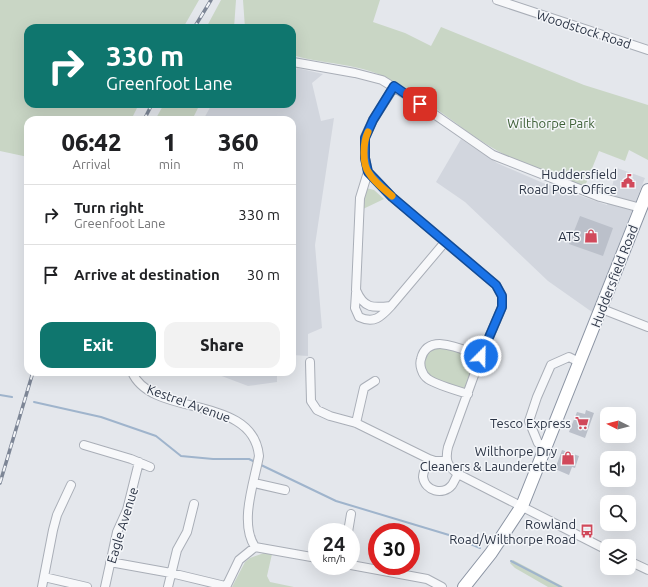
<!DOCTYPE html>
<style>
body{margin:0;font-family:Ubuntu,sans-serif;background:#f2f2f2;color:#202124;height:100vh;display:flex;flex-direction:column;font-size:15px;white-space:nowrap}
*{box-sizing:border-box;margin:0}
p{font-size:13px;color:#757577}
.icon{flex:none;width:22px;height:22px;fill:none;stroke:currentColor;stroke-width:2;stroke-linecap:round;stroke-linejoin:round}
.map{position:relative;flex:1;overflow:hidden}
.side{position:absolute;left:24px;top:116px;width:272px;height:260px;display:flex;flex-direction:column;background:#fff;border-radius:12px;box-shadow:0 4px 16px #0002}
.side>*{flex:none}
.hud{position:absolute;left:24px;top:24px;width:272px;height:84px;border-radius:12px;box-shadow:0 4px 16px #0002;background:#0f766e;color:#fff;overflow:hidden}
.needle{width:26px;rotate:276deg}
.tools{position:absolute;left:600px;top:407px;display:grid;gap:8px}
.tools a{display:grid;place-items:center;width:36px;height:36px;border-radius:8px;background:#fff;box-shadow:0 4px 16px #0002;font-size:20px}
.speed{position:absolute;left:308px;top:523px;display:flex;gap:8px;font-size:20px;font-weight:700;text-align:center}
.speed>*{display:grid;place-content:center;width:52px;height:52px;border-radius:50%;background:#fff;box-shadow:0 4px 16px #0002;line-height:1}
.speed small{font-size:10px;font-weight:400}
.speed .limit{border:6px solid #d22;background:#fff;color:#111}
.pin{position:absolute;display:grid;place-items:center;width:34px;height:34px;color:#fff;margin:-17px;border-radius:8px;box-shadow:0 2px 6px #0006}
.me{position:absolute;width:44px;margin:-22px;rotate:23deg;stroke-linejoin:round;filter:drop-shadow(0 0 3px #0008)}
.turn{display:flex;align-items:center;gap:14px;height:84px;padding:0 16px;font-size:18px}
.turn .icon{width:52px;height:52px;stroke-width:2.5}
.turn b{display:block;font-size:28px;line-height:34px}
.eta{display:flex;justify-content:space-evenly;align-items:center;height:68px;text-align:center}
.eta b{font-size:24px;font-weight:800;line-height:28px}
.cta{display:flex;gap:8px;margin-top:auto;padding:8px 16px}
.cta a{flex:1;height:46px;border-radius:12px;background:#0f766e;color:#fff;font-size:16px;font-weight:800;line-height:46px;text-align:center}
.cta a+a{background:#f2f2f2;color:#202124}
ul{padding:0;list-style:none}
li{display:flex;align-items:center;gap:12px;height:60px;padding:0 16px;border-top:1px solid #e0e0e0}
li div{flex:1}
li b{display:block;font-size:15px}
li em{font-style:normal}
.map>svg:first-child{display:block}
.built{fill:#d2d6de}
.green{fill:#c9d6c5}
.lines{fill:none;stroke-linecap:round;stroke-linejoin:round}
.stream{stroke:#9fb4cc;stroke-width:2}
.building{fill:#bbc0ca}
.minor-casing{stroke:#a9aeb7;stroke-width:10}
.highway-casing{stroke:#8b94a3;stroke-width:14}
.minor{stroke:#f7f8fa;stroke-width:8}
.highway{stroke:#fff;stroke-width:12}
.rail-casing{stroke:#7d8696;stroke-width:3.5}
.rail{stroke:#f4f6f9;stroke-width:2;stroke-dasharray:6;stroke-linecap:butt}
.route-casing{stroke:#114b97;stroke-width:10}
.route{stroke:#1a73e8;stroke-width:7}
.slow{stroke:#f59e0b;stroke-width:7}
.labels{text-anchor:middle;stroke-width:3;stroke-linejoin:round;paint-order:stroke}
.street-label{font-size:13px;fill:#2b3445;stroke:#f4f6f9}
.park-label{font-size:13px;fill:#3f6138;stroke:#f4f6f9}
.poi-label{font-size:13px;fill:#2b3445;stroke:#f4f6f9;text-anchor:end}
</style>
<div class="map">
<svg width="648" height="587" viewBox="0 0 648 587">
<rect width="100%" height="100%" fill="#e4e7ec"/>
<path class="built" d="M297,68L323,74L312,83L321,121L334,118L315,245L322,328L308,334V356L292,355V120H203L212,104H292V78Z
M461,139L497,163L543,183L607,205L617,168L645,178L592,312L548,281L465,202L436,182Z
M211,372H277V382L248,386Z"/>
<path class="green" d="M0,0H199L183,28H28V104H139L131,120H28V157L0,151Z
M221,0H236L234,28H206Z
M243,0H380L373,22L405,33L431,46L441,27L584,85L648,105V160L629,150L625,161L599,151L585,186C556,176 525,166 498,151C458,129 425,95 383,76C354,63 322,64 292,55V28H245Z
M164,104H200L192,120H155Z
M366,188L374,190L384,199L363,209Z
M439,346L475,358L464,390C445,383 417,380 425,353Z
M264,553L272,554L267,576L270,582L294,587H232L245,562L250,558Z
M513,560L564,587H548L515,568L510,563Z"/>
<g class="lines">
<path class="stream" d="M0,395L12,397
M34,402L101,417L156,436L181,456L213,459H249L255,462
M259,464L336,501L449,535L480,548
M511,561L561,587"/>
</g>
<path class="building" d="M580,216L613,228L603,256L569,244Z
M586,410L594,413L585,438L569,432L577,412L585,414Z
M562,450L579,456L575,468L572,467L569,475L555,469Z"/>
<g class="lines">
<g class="minor-casing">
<path id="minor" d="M497,0L648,50
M293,62L355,73L382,80L408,96L493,155L600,197L641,208
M394,87L373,120L365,137V158L368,172L392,197L496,285L502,296V307L481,356L448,447C445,460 447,466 458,474L607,550
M368,172L360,198L356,290C364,309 373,308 391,306L445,242
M356,293L355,308L359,317C374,324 381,317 391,306
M602,309L648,327
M310,362L311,401L317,410L330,416L356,423L429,459
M132,372C152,419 253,393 259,456C254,483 239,523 255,547
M468,394C458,391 435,384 428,379C422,375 419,365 421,359C428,331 463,350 481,356
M356,423L364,388L375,381
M84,445L131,459L150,467
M547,447L538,443L529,421L537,397L551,365L569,357L579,362
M446,461H435L429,459C427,465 423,471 423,477C425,491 443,496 452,485C454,482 456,477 458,474
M254,483L285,490
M348,532L351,514
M629,561L648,570
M110,562L171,573L225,586
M351,565L427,579L442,587
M44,577L87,587
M42,587L53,530L57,515L71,485
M105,587L117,532L127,510L139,462
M168,587L177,550L187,532L194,504
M226,587L239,560L255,547L317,558"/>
</g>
<g class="highway-casing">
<path id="highway" d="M464,587L491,553L522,506L648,190"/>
</g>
<use href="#minor" class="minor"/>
<use href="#highway" class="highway"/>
<g class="rail-casing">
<path id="rail" d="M194,28L211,0
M144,120L152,104
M0,483L33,372"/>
</g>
<use href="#rail" class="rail"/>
</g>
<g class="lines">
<g class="route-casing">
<path id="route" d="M420,104L394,86L373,120L365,138V158L368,172L392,197L496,285L502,296V307L481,356"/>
</g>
<use href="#route" class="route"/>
<path class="slow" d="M368,132C363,142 362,164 369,173C374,182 384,189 392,196"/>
</g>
<defs>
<g id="civic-bare" transform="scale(1.08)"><path d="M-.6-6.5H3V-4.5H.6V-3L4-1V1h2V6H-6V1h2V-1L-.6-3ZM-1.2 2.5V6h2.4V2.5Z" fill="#d1495b" stroke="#f4f6f9" stroke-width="2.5" paint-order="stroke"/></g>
<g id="shop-bare" transform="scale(1.08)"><path d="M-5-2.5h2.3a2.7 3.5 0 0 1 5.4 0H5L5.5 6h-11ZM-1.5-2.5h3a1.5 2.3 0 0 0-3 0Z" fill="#d1495b" stroke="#f4f6f9" stroke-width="2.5" paint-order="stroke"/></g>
<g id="supermarket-bare" transform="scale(1.08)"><path d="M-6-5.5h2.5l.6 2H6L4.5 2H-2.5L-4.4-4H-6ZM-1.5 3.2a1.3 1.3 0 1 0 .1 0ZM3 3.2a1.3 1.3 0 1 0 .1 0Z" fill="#d1495b" stroke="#f4f6f9" stroke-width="2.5" paint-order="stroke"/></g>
<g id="bus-bare" transform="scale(1.08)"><path d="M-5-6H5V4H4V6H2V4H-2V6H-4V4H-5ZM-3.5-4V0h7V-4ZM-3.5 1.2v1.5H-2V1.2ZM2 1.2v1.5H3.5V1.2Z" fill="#d1495b" stroke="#f4f6f9" stroke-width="2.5" paint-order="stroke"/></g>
</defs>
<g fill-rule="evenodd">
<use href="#civic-bare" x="628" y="181"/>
<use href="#shop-bare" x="591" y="236"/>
<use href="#supermarket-bare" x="582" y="423"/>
<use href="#shop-bare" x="568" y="458"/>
<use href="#bus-bare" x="587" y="531"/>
</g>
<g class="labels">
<g class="street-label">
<text transform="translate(584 29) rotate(18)" y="5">Woodstock Road</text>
<text transform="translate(614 276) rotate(-69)" y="5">Huddersfield Road</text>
<text transform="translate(189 403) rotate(20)" y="5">Kestrel Avenue</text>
<text transform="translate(122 525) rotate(-73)" y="5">Eagle Avenue</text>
</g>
<g class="park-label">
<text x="551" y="128">Wilthorpe Park</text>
</g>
<g class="poi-label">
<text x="617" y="179">Huddersfield<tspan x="617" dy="15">Road Post Office</tspan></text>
<text x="580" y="241">ATS</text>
<text x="571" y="428">Tesco Express</text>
<text x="557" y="456">Wilthorpe Dry<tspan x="557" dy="15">Cleaners &amp; Launderette</tspan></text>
<text x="576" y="529">Rowland<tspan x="576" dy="15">Road/Wilthorpe Road</tspan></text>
</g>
</g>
</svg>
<div class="tools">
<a><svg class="needle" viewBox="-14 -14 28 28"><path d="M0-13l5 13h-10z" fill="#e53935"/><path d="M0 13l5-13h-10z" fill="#757577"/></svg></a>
<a><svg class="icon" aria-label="sound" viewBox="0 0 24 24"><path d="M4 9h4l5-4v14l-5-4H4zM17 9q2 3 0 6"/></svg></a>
<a><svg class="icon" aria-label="search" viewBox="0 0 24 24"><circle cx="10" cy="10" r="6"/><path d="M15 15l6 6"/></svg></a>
<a><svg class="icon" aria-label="layers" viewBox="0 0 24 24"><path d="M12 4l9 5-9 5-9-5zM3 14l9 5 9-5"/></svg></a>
</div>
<div class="speed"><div>24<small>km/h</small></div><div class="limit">30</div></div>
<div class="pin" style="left:420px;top:104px;background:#d93025"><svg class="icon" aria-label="arrive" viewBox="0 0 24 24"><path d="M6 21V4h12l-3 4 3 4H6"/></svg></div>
<svg class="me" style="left:481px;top:356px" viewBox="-20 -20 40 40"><circle r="17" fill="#1a73e8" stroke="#fff" stroke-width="3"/><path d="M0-11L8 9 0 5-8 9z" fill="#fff"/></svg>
<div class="hud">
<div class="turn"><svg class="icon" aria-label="right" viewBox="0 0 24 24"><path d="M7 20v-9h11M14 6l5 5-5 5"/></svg><div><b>330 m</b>Greenfoot Lane</div></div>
</div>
<section class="side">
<div class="eta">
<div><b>06:42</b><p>Arrival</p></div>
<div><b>1</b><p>min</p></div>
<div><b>360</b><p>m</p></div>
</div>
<ul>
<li><svg class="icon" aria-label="right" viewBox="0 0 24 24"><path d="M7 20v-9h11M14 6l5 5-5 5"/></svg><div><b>Turn right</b><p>Greenfoot Lane</p></div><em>330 m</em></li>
<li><svg class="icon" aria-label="arrive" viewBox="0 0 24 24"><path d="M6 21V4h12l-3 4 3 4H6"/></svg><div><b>Arrive at destination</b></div><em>30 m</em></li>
</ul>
<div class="cta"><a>Exit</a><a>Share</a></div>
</section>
</div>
